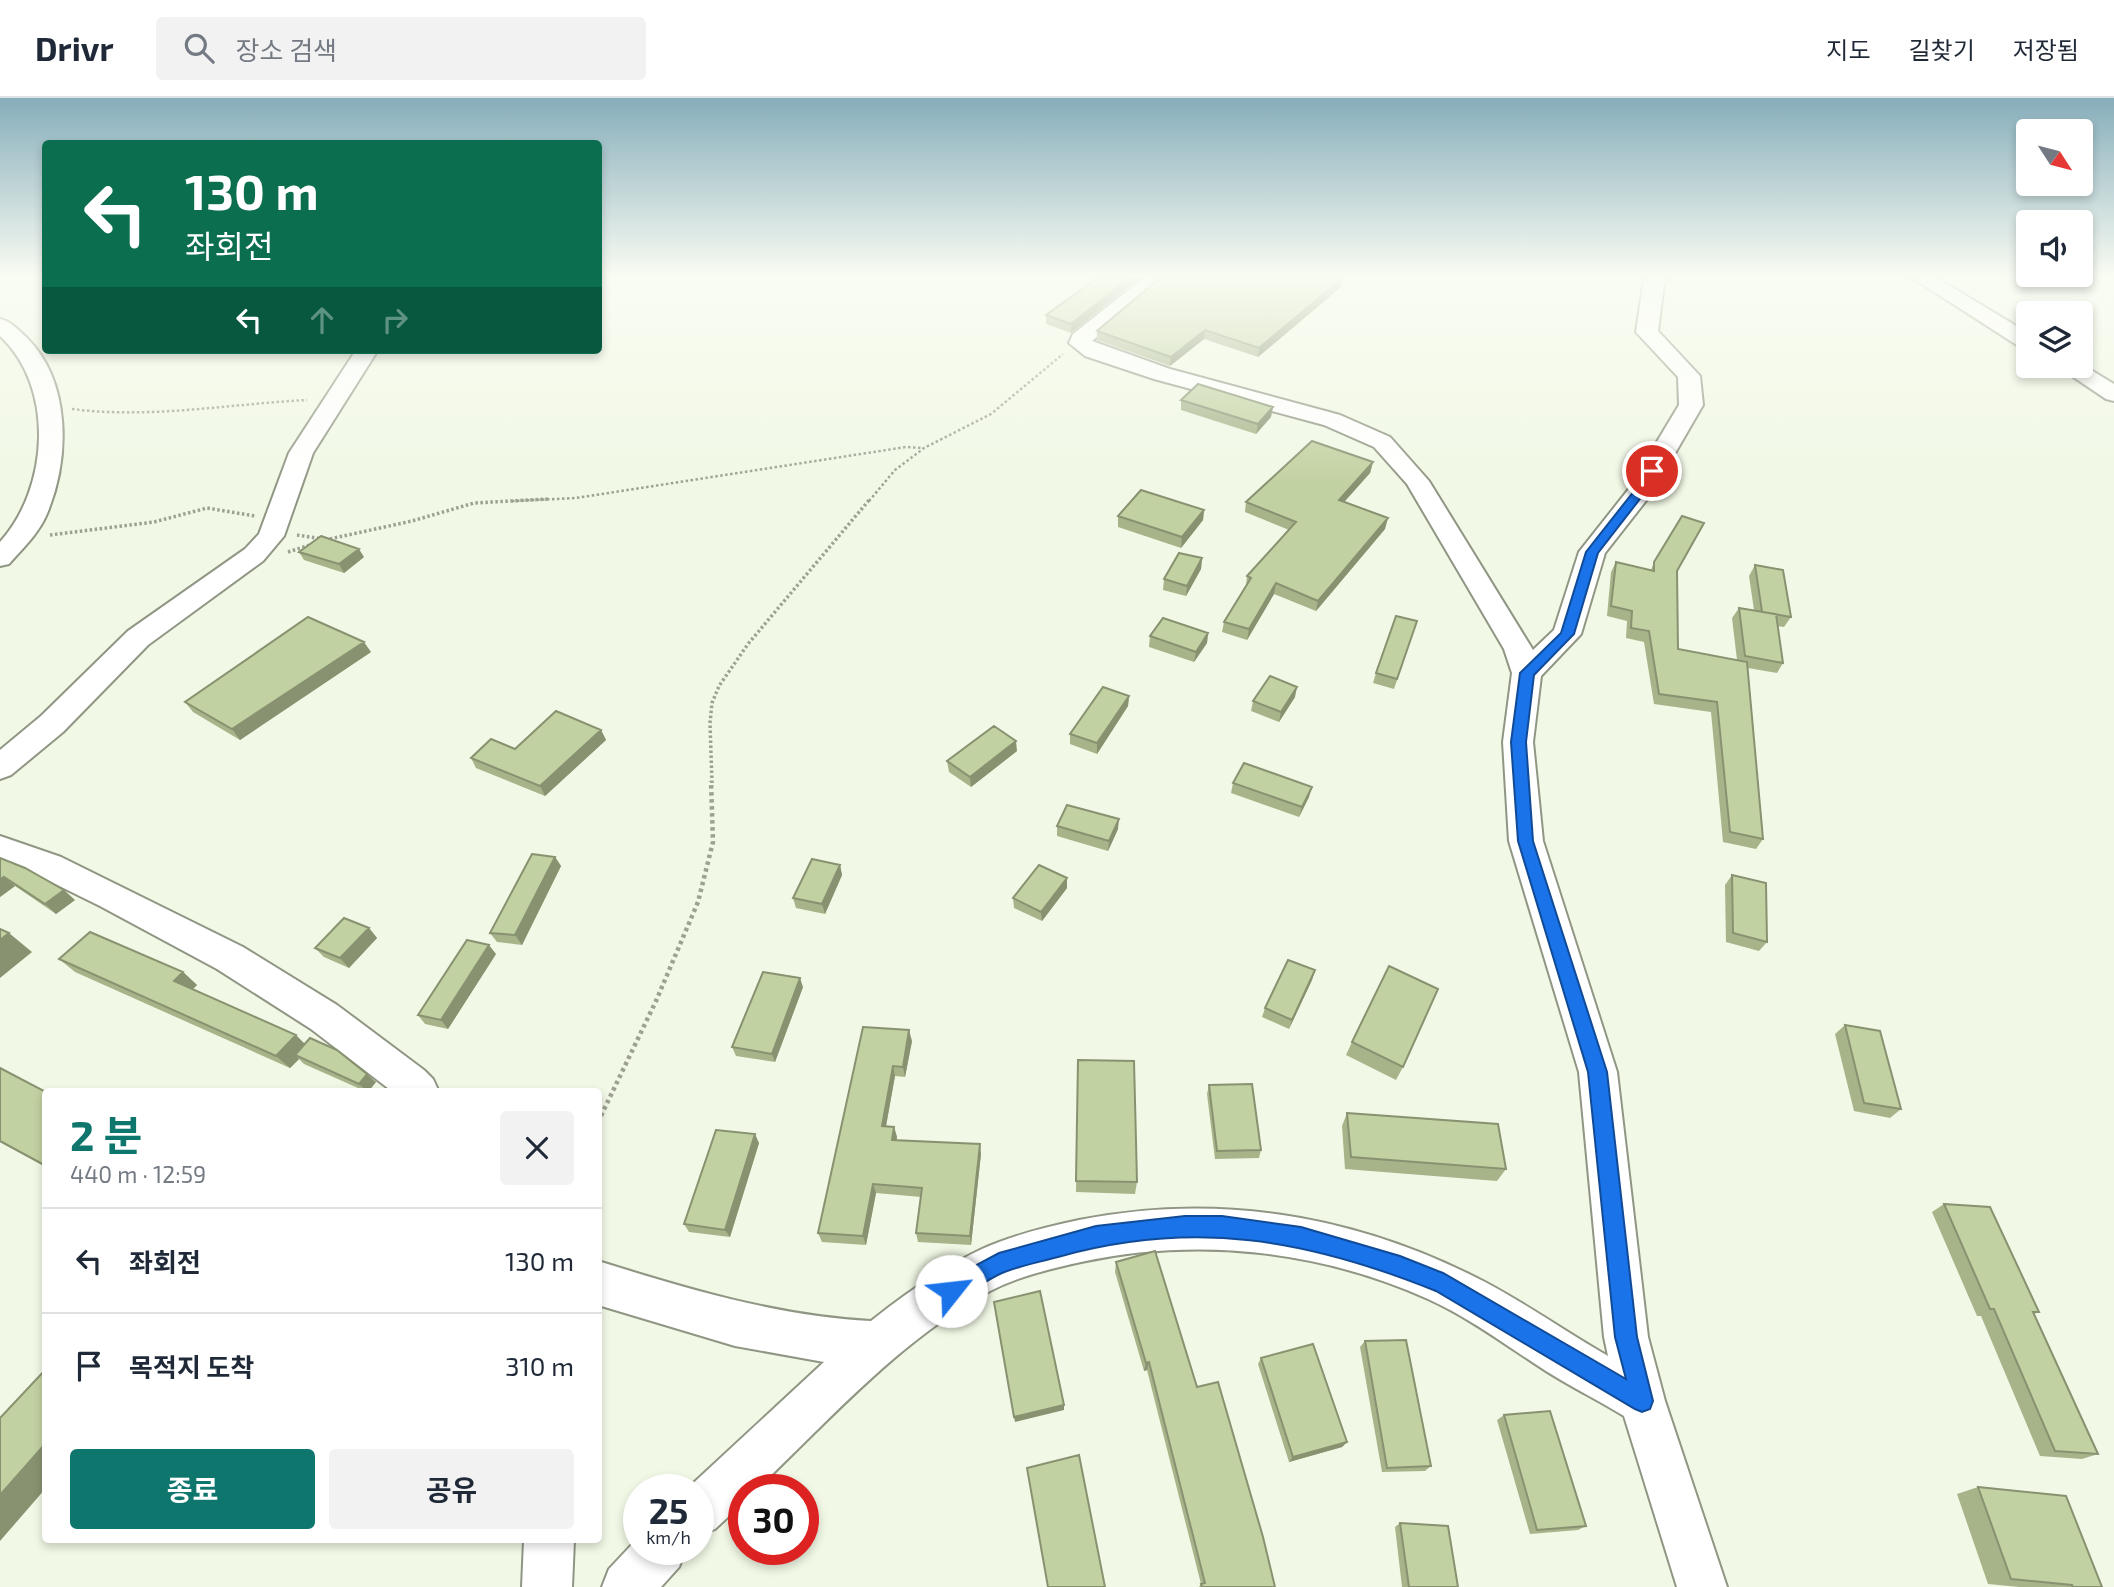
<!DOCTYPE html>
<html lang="ko">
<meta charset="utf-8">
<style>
body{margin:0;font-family:"Exo 2","Noto Sans KR",sans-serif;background:#f2f2f3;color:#1f2937;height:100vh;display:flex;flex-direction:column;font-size:26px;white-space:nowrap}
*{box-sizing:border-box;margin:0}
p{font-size:23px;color:#747a83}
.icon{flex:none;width:38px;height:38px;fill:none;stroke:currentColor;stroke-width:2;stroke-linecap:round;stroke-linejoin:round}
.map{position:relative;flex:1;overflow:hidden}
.details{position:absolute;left:42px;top:990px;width:560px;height:455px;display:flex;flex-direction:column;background:#fff;border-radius:7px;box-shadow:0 4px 10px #0003}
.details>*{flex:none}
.top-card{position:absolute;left:42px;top:42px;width:560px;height:214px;border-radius:7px;box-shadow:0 4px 10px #0003;background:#0b6e4f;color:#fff;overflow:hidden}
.needle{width:46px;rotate:126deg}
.tools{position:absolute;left:2016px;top:21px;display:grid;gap:14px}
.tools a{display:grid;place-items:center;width:77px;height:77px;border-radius:7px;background:#fff;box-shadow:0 4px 10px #0003;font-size:35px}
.speed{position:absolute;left:623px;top:1376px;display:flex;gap:14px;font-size:35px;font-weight:700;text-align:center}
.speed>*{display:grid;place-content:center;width:91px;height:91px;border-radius:50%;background:#fff;box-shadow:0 4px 10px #0003;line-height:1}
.speed small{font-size:18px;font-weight:400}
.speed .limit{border:10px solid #d22;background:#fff;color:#111}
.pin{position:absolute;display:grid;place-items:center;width:60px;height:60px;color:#fff;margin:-30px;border:4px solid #fff;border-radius:50%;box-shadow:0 2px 7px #0007}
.me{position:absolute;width:77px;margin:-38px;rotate:61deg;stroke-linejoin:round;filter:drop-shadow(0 0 5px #0008)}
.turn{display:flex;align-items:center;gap:24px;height:147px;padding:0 28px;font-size:32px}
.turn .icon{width:91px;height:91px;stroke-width:2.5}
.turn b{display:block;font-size:49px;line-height:60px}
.lanes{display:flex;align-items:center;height:66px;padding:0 28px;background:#0003;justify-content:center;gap:35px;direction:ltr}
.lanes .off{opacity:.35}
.round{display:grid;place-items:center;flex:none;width:74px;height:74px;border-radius:7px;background:#f2f2f3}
.headline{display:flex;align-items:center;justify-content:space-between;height:119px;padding:0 28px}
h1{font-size:42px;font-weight:700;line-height:52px;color:#0f766e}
.button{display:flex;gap:14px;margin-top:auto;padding:14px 28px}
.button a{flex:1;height:80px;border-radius:7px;background:#0f766e;color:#fff;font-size:28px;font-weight:700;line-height:80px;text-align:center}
.button a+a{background:#f2f2f3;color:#1f2937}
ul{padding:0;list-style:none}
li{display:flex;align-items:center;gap:21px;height:105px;padding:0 28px;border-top:2px solid #e0e1e3}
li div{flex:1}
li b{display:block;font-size:26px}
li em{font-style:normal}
header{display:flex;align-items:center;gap:42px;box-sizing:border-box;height:98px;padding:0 35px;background:#fff;border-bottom:2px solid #e0e1e3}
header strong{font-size:33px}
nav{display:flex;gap:38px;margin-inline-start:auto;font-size:24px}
.search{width:490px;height:63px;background:#f2f2f3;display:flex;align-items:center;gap:18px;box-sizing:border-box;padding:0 24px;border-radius:7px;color:#747a83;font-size:26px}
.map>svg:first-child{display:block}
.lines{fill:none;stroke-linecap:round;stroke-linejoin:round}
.minor-casing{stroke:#909684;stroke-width:4}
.path-far2{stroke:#9ca193;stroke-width:2.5;stroke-dasharray:2.5 2.5;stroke-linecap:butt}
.path-far1{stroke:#9ca193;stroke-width:3.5;stroke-dasharray:2.5 2.5;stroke-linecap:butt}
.path{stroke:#9ca193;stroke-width:4.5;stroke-dasharray:3.5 3.5;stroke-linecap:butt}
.minor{fill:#fff;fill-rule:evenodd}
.wall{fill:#a7b48a}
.shaded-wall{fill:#889271}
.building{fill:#c2d1a1;stroke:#889271;stroke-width:2}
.route{fill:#1a73e8;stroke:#114b97;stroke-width:2}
</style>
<header>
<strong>Drivr</strong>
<div class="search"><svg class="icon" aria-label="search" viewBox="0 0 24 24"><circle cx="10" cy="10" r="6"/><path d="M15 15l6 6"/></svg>장소 검색</div>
<nav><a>지도</a><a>길찾기</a><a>저장됨</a></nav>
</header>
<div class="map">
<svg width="2114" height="1489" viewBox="0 0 2114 1489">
<rect width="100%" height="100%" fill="#f1f8e5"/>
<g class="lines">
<g class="minor-casing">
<path id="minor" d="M1145,179H1167L1092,243L1170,271L1340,317L1390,339L1429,383L1533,552L1554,532L1579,454L1628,392L1679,307L1678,279L1636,234L1644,181L1646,179H1671L1664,185L1658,233L1700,278L1703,307L1652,395L1605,455L1581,536L1541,578L1533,644L1543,743L1617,974L1648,1239L1665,1303L1727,1489H1677L1624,1318C1598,1302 1571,1289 1546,1273C1507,1248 1470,1220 1428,1201C1319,1152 1198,1139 1081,1164C1050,1171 1019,1178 990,1193C901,1241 829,1322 757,1391H744V1404L715,1431L698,1438V1391H687L824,1264L735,1248L598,1207V1163C688,1191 777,1218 871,1223C906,1195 942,1170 982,1151C1013,1137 1046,1129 1079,1122C1214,1095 1348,1116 1471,1177C1519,1200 1562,1232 1608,1258L1604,1239L1579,974L1509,743L1503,644L1512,575L1504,551L1407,386L1374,349L1324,327L1154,281L1085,258L1069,245L1073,236Z
M1911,179H1935L2028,235V250L2020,249Z
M0,221C11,223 18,232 26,239C72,284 70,363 46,418C38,436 22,451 9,466L0,468V444C49,390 55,289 0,238Z
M356,252H378L313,355L284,438L263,463L148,547L63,634L11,677L0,681V652L41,618L128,533L245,451L259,436L289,355Z
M2081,266L2114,286V303L2106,301L2057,268Z
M0,738L61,759L243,849L337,907L424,972L433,981L439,994H393L311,931L217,871L100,808L37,777L0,764Z
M639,1439V1451H686L679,1469L661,1489H602L609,1471Z
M524,1442H574L572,1489H522Z"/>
</g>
<path class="path-far2" d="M72,311C150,321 229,306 307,302
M512,403L576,400L906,349L923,350
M869,403L895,372L924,350L991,316L1063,256"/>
<path class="path-far1" d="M50,437L154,424L207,410L255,418
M297,437L323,441
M325,442L412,423L474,405L548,401
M288,454L310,447
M712,685L710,625L712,605L719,588L748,546L870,401"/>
<path class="path" d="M598,1024L656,903L698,804L713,744L711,683"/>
<use href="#minor" class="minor"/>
</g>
<path class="wall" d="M1099,179L1071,235L1046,226V217Z
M1341,189L1258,259L1204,241L1170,268L1097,242V233Z
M1181,302L1271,319L1256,336L1181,312Z
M1373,364L1370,375L1344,404L1385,431L1316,513L1274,496L1247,542L1222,534L1224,524L1246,488L1247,478L1289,432L1245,414L1246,404Z
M1204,412L1203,422L1181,450L1118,429V418Z
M299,454L364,459L344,475L304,462Z
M1202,460L1201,471L1186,498L1163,492L1164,481Z
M1616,464L1651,472L1654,464L1677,474L1678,551L1737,562L1732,520L1739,510L1754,512L1749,478L1755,467L1791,519L1784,529L1777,528L1783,565L1777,575L1748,570L1763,741L1756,751L1723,744L1711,614L1654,606L1644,544L1626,540L1627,523L1607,518L1611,474Z
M1417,523L1394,591L1373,585L1376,575Z
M1208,535L1207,545L1194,564L1149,549L1150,538Z
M371,554L240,642L193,614L185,604Z
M1129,598L1128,608L1097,656L1070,646V636Z
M1295,599L1279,624L1251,613L1253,603Z
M601,632L606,642L545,698L476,670L471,660Z
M1017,653L971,689L949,674L947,663Z
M1233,685L1309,699L1299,719L1231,695Z
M1057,728L1118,731L1108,753L1057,738Z
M555,759L561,768L522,847L497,844L490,835Z
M0,760L75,802L56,816L15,788L0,799Z
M840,767L842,777L825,816L796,810L793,800Z
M1732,777L1767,844L1759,853L1726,844L1725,787Z
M1067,780V790L1042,823L1014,810L1013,800Z
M369,830L377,840L349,870L324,859L315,850Z
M496,856L448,931L425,926L418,917Z
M59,861L183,874L197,887L193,891L305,946L376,984L367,994L304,966L299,961L290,970L75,874Z
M1315,872L1312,882L1289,931L1262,919L1265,910Z
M803,889L775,964L736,958L732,949Z
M1845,927L1901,1011L1890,1020L1854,1013L1835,936Z
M863,929L912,943L905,979L895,978L886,1029H894L897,1039L896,1042L981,1056L971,1147L918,1144L916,1135L921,1099L876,1095L866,1147L822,1144L818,1135Z
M1352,944L1403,969L1396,982L1346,957Z
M1078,962L1137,1084L1135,1096L1076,1094Z
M0,970L46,994V1069L0,1044Z
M1209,987L1261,1052L1259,1060L1215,1061L1207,996Z
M1347,1015L1506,1071L1497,1083L1345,1071L1342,1028Z
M759,1045L730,1139L689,1134L684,1126Z
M1944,1106L2039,1214L2034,1216L2098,1356L2082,1361L2040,1358L1981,1218H1977L1932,1114Z
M1116,1164L1197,1289L1275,1489H1199L1201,1486L1147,1272L1144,1273L1115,1174Z
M1365,1243L1431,1368L1425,1373L1382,1374L1360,1249Z
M1261,1260L1347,1344L1342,1349L1289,1364L1258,1266Z
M1504,1317L1586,1428L1578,1432L1530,1436L1497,1322Z
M1978,1389L2102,1489H2019L1988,1486L1957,1396Z
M1400,1425L1458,1489H1402L1395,1429Z"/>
<path class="shaded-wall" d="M1130,179H1141L1071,235V226Z
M1343,180L1341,189L1258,259L1259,250Z
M1205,232L1204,241L1170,268L1171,259Z
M1273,309L1271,319L1256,336L1258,326Z
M1373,364L1370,375L1337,412L1339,402Z
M1204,412L1203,422L1181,450L1182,439Z
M1388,420L1385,431L1316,513L1318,503Z
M359,451L364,459L344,475L339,466Z
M1202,460L1201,471L1186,498L1187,488Z
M1276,485L1274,496L1247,542L1249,531Z
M1208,535L1207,545L1194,564L1196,554Z
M364,544L371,554L240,642L232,631Z
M1297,589L1295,599L1279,624L1281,614Z
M1129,598L1128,608L1097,656V645Z
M601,632L606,642L545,698L540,688Z
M1016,643L1017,653L971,689L970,679Z
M1312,689L1309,699L1299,719L1302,709Z
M1119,721L1118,731L1108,753L1109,743Z
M555,759L561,768L522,847L515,837Z
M840,767L842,777L825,816L822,806Z
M4,779L15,788L0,799V781Z
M1067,780V790L1042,823L1041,814Z
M64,792L75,802L56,816L45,806Z
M369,830L377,840L349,870L340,860Z
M9,835L32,854L0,880V842Z
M489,847L496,856L448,931L441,922Z
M1315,872L1312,882L1289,931L1292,922Z
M183,874L197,887L188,896L174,883Z
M800,880L803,889L775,964L772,956Z
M909,932L912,943L905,979L903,969Z
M296,937L309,950L295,957L299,961L290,970L276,958Z
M893,968L895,978L884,1038L882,1028Z
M367,976L376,984L368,994L359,986Z
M894,1029L897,1039L895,1052L892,1042Z
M755,1036L759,1045L730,1139L725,1132Z
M980,1046L981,1056L971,1147L970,1138Z
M873,1086L876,1095L866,1147L863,1138Z
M1149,1264L1147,1272L1144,1273L1146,1265Z
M1064,1307V1312L1015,1324L1014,1319Z
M1347,1344L1342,1349L1289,1364L1293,1359Z
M46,1345V1390L0,1443V1397Z"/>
<path class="building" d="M1099,179H1130L1071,226L1046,217Z
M1161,179H1338L1343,180L1259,250L1205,232L1171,259L1097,233Z
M1198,286L1273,309L1258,326L1181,302Z
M1312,343L1373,364L1339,402L1388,420L1318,503L1276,485L1249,531L1224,524L1251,480L1247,478L1296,424L1246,404Z
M1141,392L1204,412L1182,439L1118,418Z
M1682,418L1704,425L1677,473L1678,551L1747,564L1763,741L1730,734L1717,604L1659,596L1649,533L1631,530L1632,513L1611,508L1616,464L1654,473V464Z
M321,438L359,451L339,466L299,454Z
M1179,455L1202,460L1187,488L1164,481Z
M1755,467L1783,472L1791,519L1762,514Z
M1739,510L1776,516L1783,565L1745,558Z
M1396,518L1417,523L1397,581L1376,575Z
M308,519L364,544L232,631L185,604Z
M1163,520L1208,535L1196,554L1150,538Z
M1270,578L1297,589L1281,614L1253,603Z
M1103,589L1129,598L1097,645L1070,636Z
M556,613L601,632L540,688L471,660L491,641L515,651Z
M994,628L1016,643L970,679L947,663Z
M1244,665L1312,689L1302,709L1233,685Z
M1067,707L1119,721L1109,743L1057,728Z
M532,756L555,759L515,837L490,835Z
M0,760L25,770L64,792L45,806L4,779L0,781Z
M812,761L840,767L822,806L793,800Z
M1039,767L1067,780L1041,814L1013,800Z
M1732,777L1766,785L1767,844L1733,835Z
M344,820L369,830L340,860L315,850Z
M0,831L9,835L0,842Z
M90,834L183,874L174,883L296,937L276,958L59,861Z
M467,842L489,847L441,922L418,917Z
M1288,862L1315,872L1292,922L1265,910Z
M1389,868L1438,891L1403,969L1352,944Z
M763,874L800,880L772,956L732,949Z
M1845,927L1880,933L1901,1011L1864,1005Z
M863,929L909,932L903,969L893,968L882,1028L894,1029L892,1042L980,1046L970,1138L916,1135L922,1090L873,1086L863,1138L818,1135Z
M310,940L337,952L367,976L359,986L295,957Z
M1078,962L1134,963L1137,1084L1076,1083Z
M0,970L46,994V1068L0,1043Z
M1252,986L1261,1052L1217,1053L1209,987Z
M1347,1015L1498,1026L1506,1071L1351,1059Z
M716,1032L755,1036L725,1132L684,1126Z
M1944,1106L1990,1109L2039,1214H2033L2098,1356L2055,1353L1994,1211H1990Z
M1155,1153L1197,1289L1218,1284L1263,1439L1275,1489H1202L1201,1486L1205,1485L1149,1264L1146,1265L1116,1164Z
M1040,1193L1064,1307L1014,1319L994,1204Z
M1406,1242L1431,1368L1387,1370L1365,1243Z
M1313,1246L1347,1344L1293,1359L1261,1260Z
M46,1271V1345L0,1397V1320Z
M1550,1313L1586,1428L1537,1432L1504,1317Z
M1079,1357L1105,1489H1048L1027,1370Z
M1978,1389L2066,1398L2102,1489H2073L2072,1487L2011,1481Z
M1400,1425L1448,1428L1458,1489H1409Z"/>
<linearGradient id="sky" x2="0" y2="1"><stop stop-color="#87aebb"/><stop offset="0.46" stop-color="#f9fcf3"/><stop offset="1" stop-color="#f9fcf3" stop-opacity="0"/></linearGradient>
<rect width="2114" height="387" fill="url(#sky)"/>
<path class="route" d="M1648,370L1658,373L1643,397L1598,455L1574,536L1534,577L1526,644L1533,743L1607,974L1637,1239L1653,1303L1650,1311L1642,1314L1635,1311L1436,1193C1307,1141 1194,1121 1058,1159C1040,1164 1019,1168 1002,1175C984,1183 969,1196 951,1203L943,1200L940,1193L943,1185L999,1155L1096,1128L1185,1118H1222L1301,1129L1400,1158L1443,1175L1626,1281L1615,1239L1588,974L1518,743L1511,644L1520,575L1561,535L1586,454L1634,393Z"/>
</svg>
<div class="tools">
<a><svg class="needle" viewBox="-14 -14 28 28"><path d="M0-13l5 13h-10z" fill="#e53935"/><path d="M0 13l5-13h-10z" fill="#747a83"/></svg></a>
<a><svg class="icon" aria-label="sound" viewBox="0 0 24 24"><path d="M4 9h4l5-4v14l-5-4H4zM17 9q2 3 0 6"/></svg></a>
<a><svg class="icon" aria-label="layers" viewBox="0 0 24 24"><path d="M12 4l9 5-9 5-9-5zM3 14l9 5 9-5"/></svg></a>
</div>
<div class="speed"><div>25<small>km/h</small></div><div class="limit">30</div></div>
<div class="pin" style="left:1652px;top:373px;background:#d93025"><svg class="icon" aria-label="arrive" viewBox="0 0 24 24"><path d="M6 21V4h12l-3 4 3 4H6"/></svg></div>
<svg class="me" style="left:951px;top:1193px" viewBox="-20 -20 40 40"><circle r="19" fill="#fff"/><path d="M0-13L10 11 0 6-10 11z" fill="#1a73e8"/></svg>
<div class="top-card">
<div class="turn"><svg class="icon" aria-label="left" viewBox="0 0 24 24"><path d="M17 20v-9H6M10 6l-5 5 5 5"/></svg><div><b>130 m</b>좌회전</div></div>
<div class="lanes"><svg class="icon" aria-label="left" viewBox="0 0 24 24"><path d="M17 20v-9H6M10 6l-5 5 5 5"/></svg><svg class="icon off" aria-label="ahead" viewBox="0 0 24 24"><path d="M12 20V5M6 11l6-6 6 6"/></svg><svg class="icon off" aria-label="right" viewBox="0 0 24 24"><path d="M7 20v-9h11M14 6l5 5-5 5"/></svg></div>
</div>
<section class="details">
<div class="headline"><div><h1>2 분</h1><p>440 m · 12:59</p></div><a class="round"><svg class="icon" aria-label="close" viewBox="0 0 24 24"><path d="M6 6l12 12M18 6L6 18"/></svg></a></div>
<ul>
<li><svg class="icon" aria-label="left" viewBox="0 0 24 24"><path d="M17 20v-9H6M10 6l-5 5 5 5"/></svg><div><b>좌회전</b></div><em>130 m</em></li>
<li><svg class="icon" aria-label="arrive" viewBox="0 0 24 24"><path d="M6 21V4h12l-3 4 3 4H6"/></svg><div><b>목적지 도착</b></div><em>310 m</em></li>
</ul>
<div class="button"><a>종료</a><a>공유</a></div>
</section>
</div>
